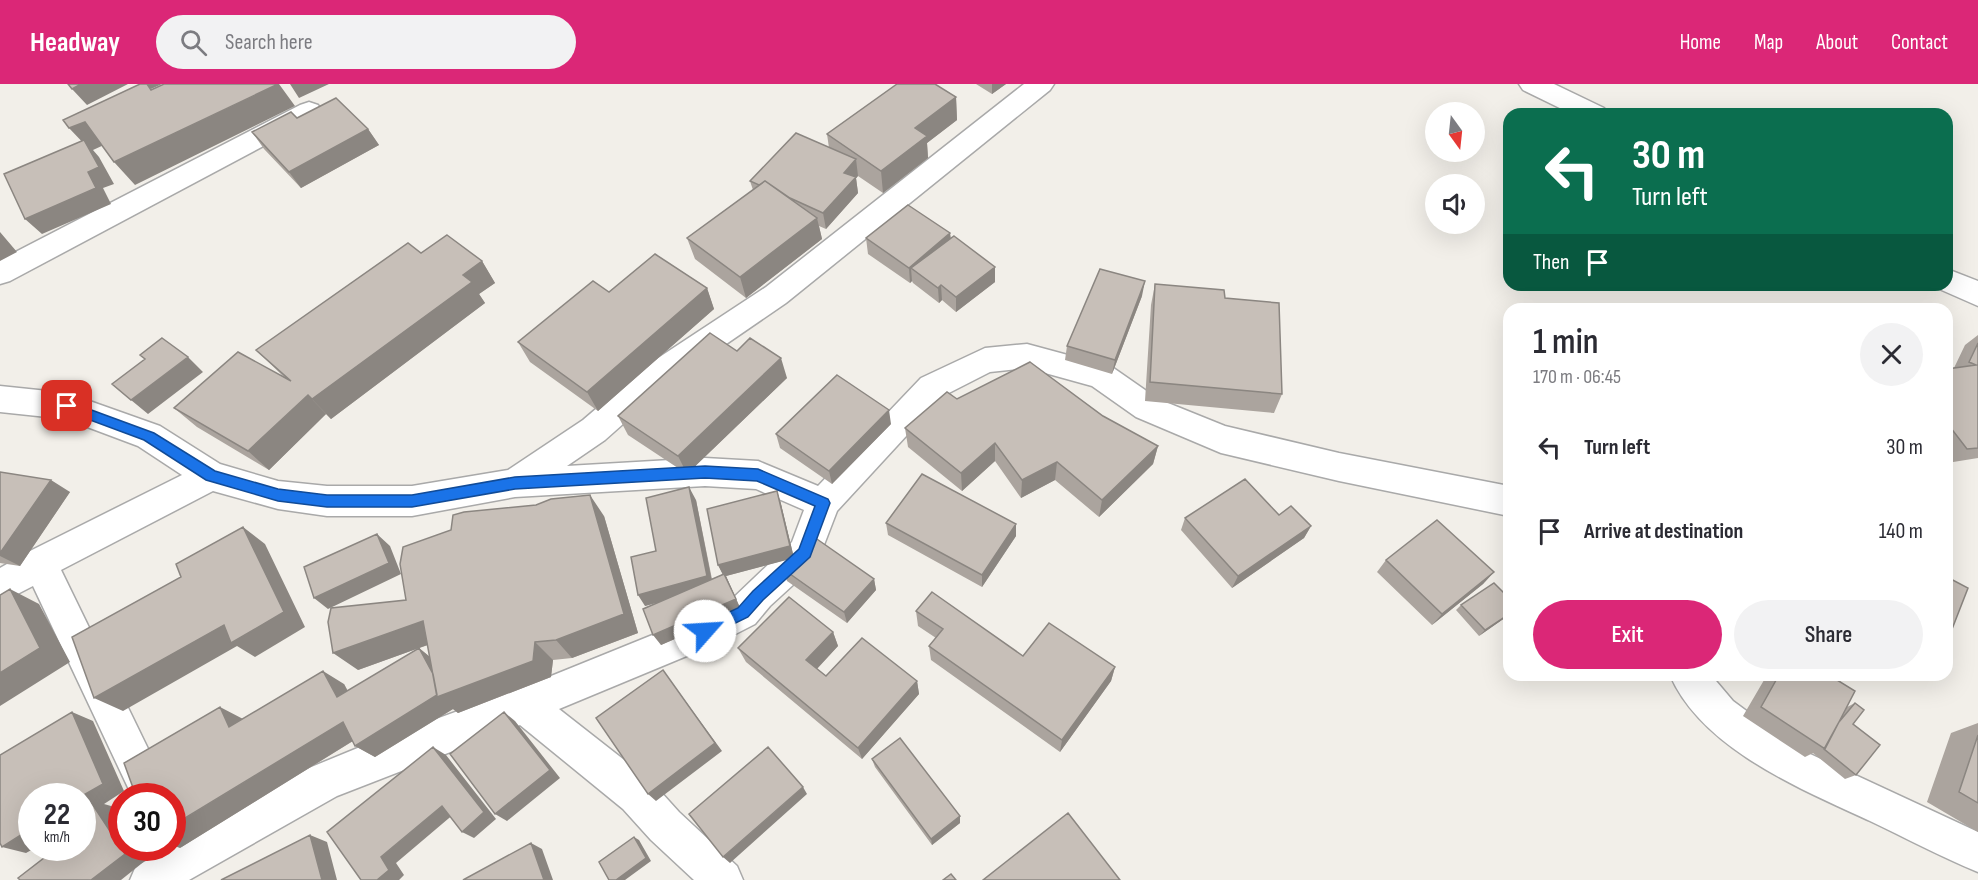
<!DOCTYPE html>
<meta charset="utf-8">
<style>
body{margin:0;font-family:"Sofia Sans Condensed",sans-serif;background:#f2f2f3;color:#2b2b33;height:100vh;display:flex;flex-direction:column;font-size:22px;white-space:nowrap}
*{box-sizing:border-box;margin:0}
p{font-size:20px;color:#7c7c81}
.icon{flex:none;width:33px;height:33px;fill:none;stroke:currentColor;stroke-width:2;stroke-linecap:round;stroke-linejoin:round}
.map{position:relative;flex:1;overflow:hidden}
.sheet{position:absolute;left:1503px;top:219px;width:450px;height:378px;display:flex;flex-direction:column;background:#fff;border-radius:18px;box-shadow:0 6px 24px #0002}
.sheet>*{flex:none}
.banner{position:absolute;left:1503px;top:24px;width:450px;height:183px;border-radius:18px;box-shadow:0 6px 24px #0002;background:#0b6e4f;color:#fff;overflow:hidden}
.needle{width:39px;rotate:165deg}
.controls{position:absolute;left:1425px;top:18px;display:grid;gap:12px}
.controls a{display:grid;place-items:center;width:60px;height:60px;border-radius:50%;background:#fff;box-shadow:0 6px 24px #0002;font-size:30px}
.speed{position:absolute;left:18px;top:699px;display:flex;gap:12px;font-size:30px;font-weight:700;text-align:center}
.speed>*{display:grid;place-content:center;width:78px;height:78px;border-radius:50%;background:#fff;box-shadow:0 6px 24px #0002;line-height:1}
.speed small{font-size:15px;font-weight:400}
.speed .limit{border:9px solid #d22;background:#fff;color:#111}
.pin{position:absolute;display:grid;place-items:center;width:51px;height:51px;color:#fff;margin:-26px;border-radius:12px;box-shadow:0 3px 9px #0006}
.me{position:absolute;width:66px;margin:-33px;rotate:64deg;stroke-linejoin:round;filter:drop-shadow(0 0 4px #0008)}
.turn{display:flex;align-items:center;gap:21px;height:126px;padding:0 30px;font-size:27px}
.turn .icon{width:78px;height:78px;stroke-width:2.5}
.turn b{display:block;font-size:42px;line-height:51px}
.then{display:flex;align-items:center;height:57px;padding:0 30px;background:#0003;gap:12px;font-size:22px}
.round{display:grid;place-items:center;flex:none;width:63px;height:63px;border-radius:32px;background:#f2f2f3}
.head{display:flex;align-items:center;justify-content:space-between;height:102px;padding:0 30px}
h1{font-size:36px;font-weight:600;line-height:45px}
.action{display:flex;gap:12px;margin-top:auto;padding:12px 30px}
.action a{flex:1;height:69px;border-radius:36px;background:#db2777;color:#fff;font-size:24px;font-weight:600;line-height:69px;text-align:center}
.action a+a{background:#f2f2f3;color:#2b2b33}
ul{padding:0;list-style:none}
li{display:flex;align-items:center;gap:18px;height:84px;padding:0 30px}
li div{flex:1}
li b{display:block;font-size:22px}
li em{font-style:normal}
header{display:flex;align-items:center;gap:36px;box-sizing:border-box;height:84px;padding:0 30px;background:#db2777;color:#fff}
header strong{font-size:28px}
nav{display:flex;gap:33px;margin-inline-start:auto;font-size:21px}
.search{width:420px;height:54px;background:#f2f2f3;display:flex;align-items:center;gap:15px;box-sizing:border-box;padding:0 21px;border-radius:33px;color:#7c7c81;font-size:22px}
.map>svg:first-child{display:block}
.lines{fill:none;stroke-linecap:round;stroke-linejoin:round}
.minor-casing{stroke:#a9a9a9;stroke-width:3}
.minor{fill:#fff;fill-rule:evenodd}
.wall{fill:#aba49e;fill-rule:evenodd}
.shaded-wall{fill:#8b8681}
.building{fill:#c7bfb8;stroke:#8b8681;stroke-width:1.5}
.route{fill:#1a73e8;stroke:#114b97;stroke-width:1.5}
</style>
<header>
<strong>Headway</strong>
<div class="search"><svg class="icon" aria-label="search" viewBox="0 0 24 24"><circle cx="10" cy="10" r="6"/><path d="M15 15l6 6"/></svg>Search here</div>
<nav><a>Home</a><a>Map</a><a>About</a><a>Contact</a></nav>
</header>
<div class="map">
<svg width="1978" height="796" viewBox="0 0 1978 796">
<rect width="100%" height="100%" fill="#f2efe9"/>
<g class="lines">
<g class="minor-casing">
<path id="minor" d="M1024,0H1054L1050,6L786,219L668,300L605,356L567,382L705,374L758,377L818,402L921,294L985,264L1027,260L1112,283L1158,315L1225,342L1339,369L1509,402V432L1339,397L1221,369L1136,333L1092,302L1027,284L990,288L943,312L837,427L817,479L770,522L755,540L718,559L559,625L651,697L679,728L737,782L743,796H694L651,756L623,725L520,641L337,712L189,796H130L136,782L172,764V761L309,684L365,661L524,603L692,535L731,516L792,458L804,426L756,405L705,402L515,413L412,432H327L278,425L213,407L61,486L171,712H132L33,502L0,519V484L28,468L182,391L138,362L66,335L0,328V302L67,309L160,342L220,380L278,397L327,402H412L508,386L583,336L646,282L766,203Z
M1519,0H1554L1604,24L1608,30H1572L1523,6Z
M309,18L318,21L322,27L318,33L10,197L0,200V176L300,21Z
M1947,185L1978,197V222L1937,204L1935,201H1947Z
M1670,591H1711L1733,617L1795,663L1978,748V788C1941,773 1906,754 1870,737C1801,705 1702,665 1670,591Z"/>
</g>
<use href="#minor" class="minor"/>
</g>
<path class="wall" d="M976,0H1006L992,10Z
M956,13L957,36L927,59L928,74L883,109L858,92L856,94L858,109L826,145L819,142L822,155L746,214L695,175L687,154L753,106L750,97L829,64L827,50Z
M297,34L368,45L379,61L301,104L264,65L252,48Z
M950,149L951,154L995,183V198L956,228L942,216L939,219L913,199L912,197L910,199L868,170L866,154Z
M421,169L482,177L495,199L479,210L485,219L331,335L326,330L269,386L197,343L174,324L285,294L256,266Z
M1155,200L1225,214L1282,310L1274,329L1145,317L1151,221Z
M707,204L714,225L598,327L530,278L518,258L609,208Z
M1142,212L1112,290L1065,276L1067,262Z
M1978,251V374L1947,379V285L1954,284L1965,261Z
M737,267L787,294L687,390L628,351L618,332Z
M957,315L1103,332L1158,362L1153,380L1099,433L1055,396L1021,414L995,377L962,407L908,363L905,344Z
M891,340L832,400L780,364L776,350Z
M0,388L70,408L20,482L0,479Z
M777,407L781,420L794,474L874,495L876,506L847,539L787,497L783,485L793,474L726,492L741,526L661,561L656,519L645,522L656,467L696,416L712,495L723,490L718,481Z
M1279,431L1311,442L1304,454L1232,504L1181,446L1185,434Z
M604,432L638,549L572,574L553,576L551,593L458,629L453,625L375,673L355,662L353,657L180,764L344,600L348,607L419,564L358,586L406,516ZM428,561L430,573L419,564Z
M886,439L1016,452L982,503L888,451Z
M1386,476L1494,488L1483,500L1432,541L1377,488Z
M1461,521L1509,531L1479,552L1456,526Z
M916,527L1023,572L1115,583L1111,597L1060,668L931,576L929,562L936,554L918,542Z
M833,548L838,562L817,585L826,592L917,597L919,610L862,675L746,578L738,564Z
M1767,591H1829L1847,623L1855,619L1853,640L1856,691L1845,695L1813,669L1805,673L1743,632Z
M1978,639V748L1927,718L1951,649Z
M872,675L960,732V739L932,761L875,683Z"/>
<path class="shaded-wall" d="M81,0H128L87,21L72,5Z
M146,0H162L151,5Z
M278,0H279L295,22L135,101L114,78Z
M290,0H329L299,14Z
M992,0H1006L992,10Z
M956,13L957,36L927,59L928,74L883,109L881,87L915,44Z
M85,38L106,60L93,66L99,73L114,100L103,104L111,120L42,150L25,135L88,88L89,65L69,44Z
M368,45L379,61L301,104L289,88Z
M856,75L858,92L856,94L858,109L826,145L823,129L844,89Z
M817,134L822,155L746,214L740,193Z
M0,148L17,168L0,177Z
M950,149L951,164L911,184L912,197L910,199L909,184Z
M482,177L495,199L479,210L485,219L331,335L312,315L463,191Z
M995,183V198L956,228V213Z
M1145,197L1142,212L1112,290L1115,276Z
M941,201L942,216L939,219L938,204Z
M707,204L714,225L598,327L587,308Z
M188,273L203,288L148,330L131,316Z
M781,274L787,294L687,390L678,372Z
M308,311L326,330L269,386L248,367Z
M889,326L891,340L832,400L829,387Z
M995,359V377L962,407L961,389Z
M1158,362L1153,380L1099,433L1102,416Z
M1057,378L1055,396L1021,414L1022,396Z
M51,396L70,408L20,482L0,472V469Z
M689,403L696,416L713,503L645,522L638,511Z
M777,407L781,420L794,474L726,492L741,526L661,561L653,551L724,493L718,481Z
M590,411L604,432L638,549L572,574L556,556Z
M1016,440V452L982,503V491Z
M1311,442L1304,454L1232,504L1238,492Z
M243,443L265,460L305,543L255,573L237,562L123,627L94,614Z
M377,450L390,462L401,490L328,525L314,514Z
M1494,488L1483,500L1432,541L1442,530Z
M874,495L876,506L847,539L844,528Z
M10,505L39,520L70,578L0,622V589Z
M1509,530V531L1479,552L1485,546Z
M423,537L444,555L358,586L333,569Z
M833,548L838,562L812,590L806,576Z
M535,558L553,576L551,593L458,629L453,625L375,673L355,662L419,564L436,578Z
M1115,583L1111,597L1060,668L1062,656Z
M323,587L344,600L357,626L337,613Z
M670,596L722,667L656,717L648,710Z
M917,597L919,610L862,675L858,664Z
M220,623L245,636L229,643Z
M72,628L93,637L124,707L104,720L111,722L122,738V764H138L146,776L121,796H91L82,733V712Z
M504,628L515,637L560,694L507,737L495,730Z
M343,638L364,650L180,764L172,761V742Z
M433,663L446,671L496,735L474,754L462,748Z
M803,703L807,710L730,779L723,773Z
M442,722L455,729L396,779L404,791L399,796H377L381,773Z
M960,732V739L932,761L931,755Z
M32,744V764H35L26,769L2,763Z
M310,751L327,758L337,796H322Z
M634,753L639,756L651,777L625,796H616Z
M531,759L542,765L553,796H544Z"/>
<path class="building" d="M68,0H81L72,5Z
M140,0H147L151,6L164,0H278L114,78L85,38L69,44L63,36Z
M897,0H935L956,13L915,44L927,52L881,87L827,50Z
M336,14L368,45L289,88L252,48L291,28L297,34Z
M796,49L856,75L844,89L856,93L823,129L790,114L765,97L759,101L750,97Z
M84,56L99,83L88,88L96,104L25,135L4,90Z
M765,97L817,134L740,193L687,154Z
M908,121L950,149L909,184L866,154Z
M447,151L482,177L463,191L472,198L312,315L308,311L248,367L174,324L238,268L291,297L256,266L408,159L421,169Z
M954,152L995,183L956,213L941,201L938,204L911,184Z
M655,170L707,204L587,308L518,258L593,197L609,208Z
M1100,185L1145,197L1115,276L1067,262Z
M1155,200L1224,206L1225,214L1279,219L1282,310L1150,298Z
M710,249L737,267L750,254L781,274L678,372L618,332Z
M162,254L188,273L131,316L112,300L145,275L140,271Z
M1978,259V364L1967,365L1947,339V285L1976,281L1969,278Z
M1030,278L1103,332L1158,362L1102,416L1057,378L1022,396L995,359L961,389L905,344L947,308L957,315Z
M837,291L889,326L829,387L776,350Z
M0,388L51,396L0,469Z
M922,390L1016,440L982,491L886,439Z
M1245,395L1279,431L1291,422L1311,442L1238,492L1185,434Z
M689,403L707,492L638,511L631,473L656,467L646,414Z
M777,407L790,462L718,481L707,425Z
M590,411L624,530L556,556L535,558L533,577L437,613L423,537L333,569L328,538L331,524L406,516L400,480L403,463L451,446L453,431L464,428L536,421L551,415Z
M1437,436L1494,488L1442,530L1386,476Z
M243,443L284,528L231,559L224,541L94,614L72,553L181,493L176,480Z
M377,450L389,479L314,514L304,483Z
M814,453L874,495L844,528L783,485Z
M724,490L736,515L653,551L643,525Z
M1947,493L1968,504L1947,558Z
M1494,499L1509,514V530L1485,546L1461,521Z
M10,505L40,564L0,589V511Z
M932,508L1023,572L1049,539L1115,583L1062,656L929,562L943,545L916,527Z
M789,513L833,548L806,576L826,592L862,554L917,597L858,664L738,564Z
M419,564L433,590L437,611L355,662L343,638L172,742V712H136L124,679L220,623L229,643L323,587L337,613Z
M663,586L715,659L648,710L596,634Z
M1779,591H1829L1855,607L1825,665L1761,623Z
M1855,619L1864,626L1853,640L1880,661L1856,691L1824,665L1839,638Z
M72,628L103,700L82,712H32V744L2,763L0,759V671Z
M504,628L550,686L495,730L450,670Z
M1978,651V719L1959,708Z
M900,654L960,732L931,755L872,675Z
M433,663L484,728L462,748L442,722L381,773L389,786L377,796H361L327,748Z
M768,663L803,703L723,773L689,730Z
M89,715L125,770L91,796H20L18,794L49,770L45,764H82V720Z
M1068,729L1120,796H983Z
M310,751L322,796H221Z
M634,753L646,774L616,796H609L599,778Z
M531,759L544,796H463Z
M951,790L956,796H943Z"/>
<path class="route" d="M67,317L154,349L215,387L278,405L327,411H412L515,393L705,382L758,385L828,415L830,419L810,473L763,516L748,533L705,554L700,552L697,547L700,542L738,524L753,507L799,465L815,422L757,397L705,394L515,405L412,423H327L278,417L206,396L144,356L63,326L61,322Z"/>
</svg>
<div class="controls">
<a><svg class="needle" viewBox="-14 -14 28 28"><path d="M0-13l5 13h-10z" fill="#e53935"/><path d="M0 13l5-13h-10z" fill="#7c7c81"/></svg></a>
<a><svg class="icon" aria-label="sound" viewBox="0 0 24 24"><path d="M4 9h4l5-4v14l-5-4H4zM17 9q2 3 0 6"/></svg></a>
</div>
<div class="speed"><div>22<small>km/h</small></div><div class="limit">30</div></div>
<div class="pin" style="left:67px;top:322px;background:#d93025"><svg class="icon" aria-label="arrive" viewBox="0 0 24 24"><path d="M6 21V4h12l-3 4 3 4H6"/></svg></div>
<svg class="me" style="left:705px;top:547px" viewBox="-20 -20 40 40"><circle r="19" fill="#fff"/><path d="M0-13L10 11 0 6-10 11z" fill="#1a73e8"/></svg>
<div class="banner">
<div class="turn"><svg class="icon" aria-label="left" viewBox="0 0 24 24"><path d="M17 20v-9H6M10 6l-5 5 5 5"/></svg><div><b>30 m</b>Turn left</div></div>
<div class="then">Then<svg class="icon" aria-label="arrive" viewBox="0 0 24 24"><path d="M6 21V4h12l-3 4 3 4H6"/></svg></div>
</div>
<section class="sheet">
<div class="head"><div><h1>1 min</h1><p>170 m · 06:45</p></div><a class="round"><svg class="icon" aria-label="close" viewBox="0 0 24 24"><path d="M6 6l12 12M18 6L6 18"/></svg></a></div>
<ul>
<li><svg class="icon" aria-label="left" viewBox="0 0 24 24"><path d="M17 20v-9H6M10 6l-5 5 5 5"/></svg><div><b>Turn left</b></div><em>30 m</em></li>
<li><svg class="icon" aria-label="arrive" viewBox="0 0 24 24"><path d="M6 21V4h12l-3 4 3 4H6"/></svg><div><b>Arrive at destination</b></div><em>140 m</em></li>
</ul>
<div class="action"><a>Exit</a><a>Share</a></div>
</section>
</div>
